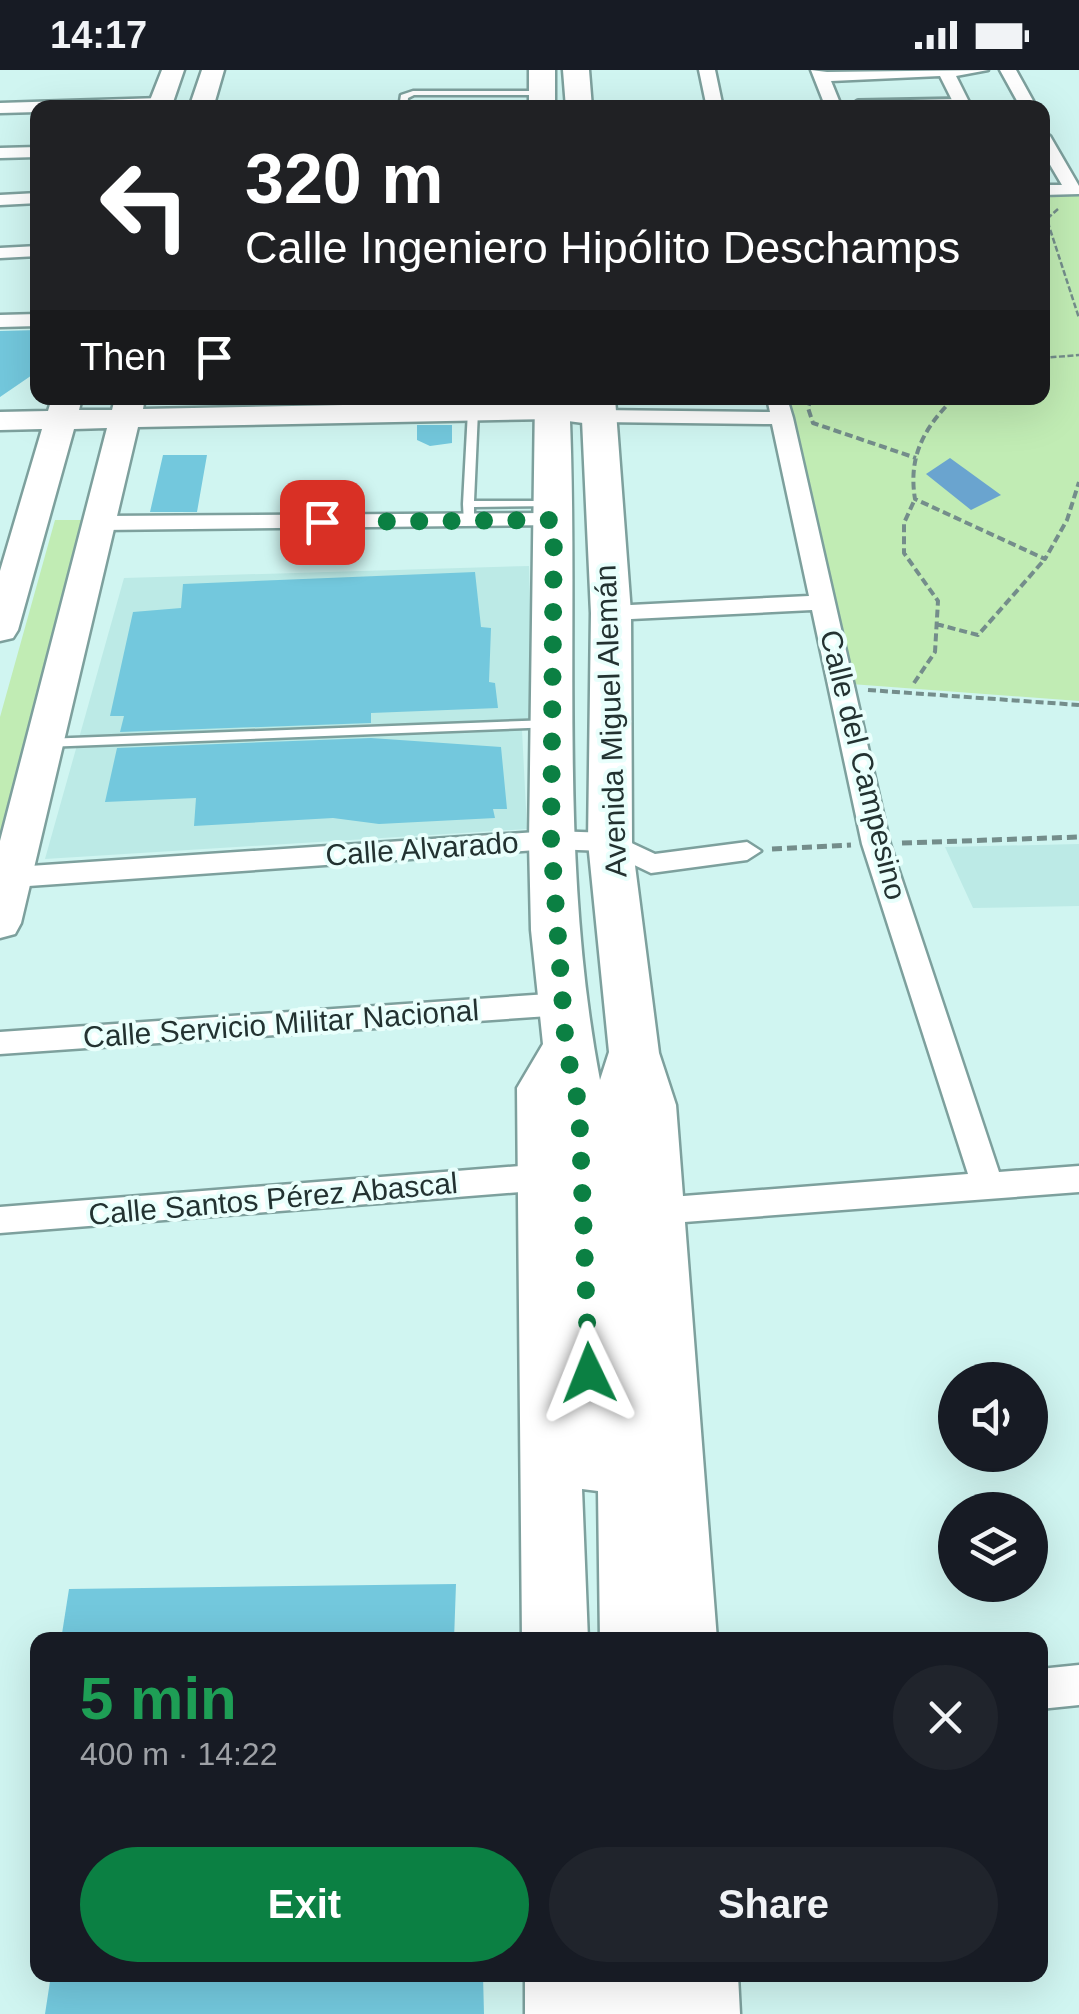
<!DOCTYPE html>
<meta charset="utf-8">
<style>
body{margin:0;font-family:Arial,sans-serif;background:#20242c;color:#f1f3f6;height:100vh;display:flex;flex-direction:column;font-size:38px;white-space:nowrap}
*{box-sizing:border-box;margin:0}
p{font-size:32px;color:#9ea1a6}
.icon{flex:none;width:55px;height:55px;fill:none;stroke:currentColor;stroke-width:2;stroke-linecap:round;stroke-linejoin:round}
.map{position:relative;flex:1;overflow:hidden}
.drawer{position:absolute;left:30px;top:1562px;width:1018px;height:350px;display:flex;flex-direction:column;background:#171b24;border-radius:20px;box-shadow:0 10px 40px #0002}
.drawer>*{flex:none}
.banner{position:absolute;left:30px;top:30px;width:1020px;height:305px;border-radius:20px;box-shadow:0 10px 40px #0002;background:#202124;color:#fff;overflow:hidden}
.fabs{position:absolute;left:938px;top:1292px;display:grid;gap:20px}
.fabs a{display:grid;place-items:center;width:110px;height:110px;border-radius:50%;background:#171b24;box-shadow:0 10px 40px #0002;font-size:50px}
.pin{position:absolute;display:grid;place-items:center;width:85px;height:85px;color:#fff;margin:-42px;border-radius:20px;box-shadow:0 5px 15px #0006}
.me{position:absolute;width:110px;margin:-55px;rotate:358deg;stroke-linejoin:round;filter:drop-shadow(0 0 8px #0008)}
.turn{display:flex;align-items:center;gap:35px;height:210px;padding:0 50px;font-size:45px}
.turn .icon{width:130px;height:130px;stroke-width:2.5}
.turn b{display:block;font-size:70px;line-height:85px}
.then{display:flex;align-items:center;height:95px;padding:0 50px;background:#0003;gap:20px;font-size:38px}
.round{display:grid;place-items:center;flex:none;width:105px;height:105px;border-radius:52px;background:#20242c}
.headline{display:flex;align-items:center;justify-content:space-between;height:170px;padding:0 50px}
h1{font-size:60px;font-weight:700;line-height:75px;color:#1e9e55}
.button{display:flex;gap:20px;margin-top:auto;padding:20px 50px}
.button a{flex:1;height:115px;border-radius:60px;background:#0b8043;color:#fff;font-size:40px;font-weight:700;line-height:115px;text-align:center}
.button a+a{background:#20242c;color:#f1f3f6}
.status{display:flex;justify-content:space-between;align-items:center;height:70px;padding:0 50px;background:#171b24;direction:ltr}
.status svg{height:28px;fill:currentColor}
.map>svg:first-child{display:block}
.built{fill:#bceae6}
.green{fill:#c1ecb4}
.water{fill:#6aa4cf}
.building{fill:#73c8dd}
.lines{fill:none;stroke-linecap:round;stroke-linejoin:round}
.service-casing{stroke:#7da09d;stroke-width:5}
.pedestrian-casing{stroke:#7da09d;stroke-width:6}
.minor-casing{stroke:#7da09d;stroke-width:5}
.secondary-casing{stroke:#7da09d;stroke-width:5}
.primary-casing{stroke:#7da09d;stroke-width:5}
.path-far2{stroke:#748d8b;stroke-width:2.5;stroke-dasharray:6 2.5;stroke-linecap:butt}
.path-far1{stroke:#748d8b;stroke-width:4;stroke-dasharray:8 4;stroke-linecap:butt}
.path{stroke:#748d8b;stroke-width:5;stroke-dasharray:10 5;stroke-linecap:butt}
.service{fill:#fff;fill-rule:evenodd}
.pedestrian{fill:#fff;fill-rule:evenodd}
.minor{fill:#fff;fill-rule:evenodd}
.secondary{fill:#fff;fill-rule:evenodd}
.primary{fill:#fff;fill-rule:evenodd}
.route{stroke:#0b8043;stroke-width:18;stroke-dasharray:0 32.4}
.labels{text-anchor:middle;stroke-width:8;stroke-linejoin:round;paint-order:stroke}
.street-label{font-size:30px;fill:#233231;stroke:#e9fffc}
</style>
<div class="status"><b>14:17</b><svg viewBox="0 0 49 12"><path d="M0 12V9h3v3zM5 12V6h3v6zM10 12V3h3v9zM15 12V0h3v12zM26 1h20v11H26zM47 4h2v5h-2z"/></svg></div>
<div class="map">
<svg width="1079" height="1944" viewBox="0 0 1079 1944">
<rect width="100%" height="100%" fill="#d0f5f1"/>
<path class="built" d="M529,496L533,650L522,660L527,759L45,789L124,508Z
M1079,774V836L973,838L945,777Z"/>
<path class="green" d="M1043,122L1079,123V631L851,614L789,328H1042Z
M55,450H93L0,791V647Z"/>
<path class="water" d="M950,388L1001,425L971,440L926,404Z"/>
<path class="building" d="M38,260V301L0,327V261Z
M417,355H452V373L430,376L417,370Z
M163,385H207L197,442H150Z
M475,502L481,557L491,558L489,612L495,613L498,638L371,643V653L120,662L124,646H110L133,542L181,538L183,514Z
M371,668L501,677L507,739H493L495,748L379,754L333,748L194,756L196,728L105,732L117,678Z
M456,1514L454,1570H61L69,1519Z
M51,1905H483L484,1944H45Z"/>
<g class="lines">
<g class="service-casing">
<path id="service" d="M413,21H542L546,23L542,25H414L408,28L407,38H399L401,25Z
M473,338L478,341L474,431H553L558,434L557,436L474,437V451L468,454L464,453L463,434L468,341Z
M551,650L555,651V657L45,677L39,673L45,669Z"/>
</g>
<g class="pedestrian-casing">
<path id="pedestrian" d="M962,29L968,33L966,36L852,35L858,31Z"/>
</g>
<g class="minor-casing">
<path id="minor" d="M699,0H715L723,38H707Z
M811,0L827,2L988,0L956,6L972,38H956L940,6L831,11L842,38H826Z
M1000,0H1016L1037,38H1021Z
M161,28L169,33L167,36L38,38V42L0,43V33Z
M1042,61L1050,66L1079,116V124L1042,125V115H1062L1042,81Z
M38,77V87L0,88V78Z
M38,123V133L0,135V125Z
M38,176V186L0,188V178Z
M38,244V256L0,257V245Z
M767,328H787L793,348L890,774L999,1102L1079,1096V1122L658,1154L646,1150L642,1141L646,1132L658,1128L968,1104L862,774L812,540L611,550L599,543L611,536L809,526L772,354L599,352L589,346L599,340L770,342Z
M553,443L561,445V455L102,460L91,453L102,446Z
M551,761L610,763L655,784L747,772L761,781L747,790L651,803L605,781L551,779L0,818V798Z
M563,923L573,926L578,934L573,942L563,945L0,984V962Z
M546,1094L557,1098L562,1107L557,1116L546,1120L0,1163V1137Z
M1079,1595V1635L1040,1639V1599Z"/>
</g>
<g class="secondary-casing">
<path id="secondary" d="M162,0H184L171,38H147Z
M202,0H224L213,38H189Z
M52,328H82L79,340H112L115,328H145L143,339L552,331L599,337L614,346L599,355L552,349L138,357L21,853L15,864L0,868V771L107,358L74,359L18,560L13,568L0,571V501L42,359L0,360V342L48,341Z"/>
</g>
<g class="primary-casing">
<path id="primary" d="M529,0H555V38H529Z
M563,0H589L592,38H566Z
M535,328H569C580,555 557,785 600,1010L609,982L588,772L591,543L581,328H615L631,543L632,772L659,983L676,1035L717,1570H600L598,1421L582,1419L588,1570H522L517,1018L543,974L531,860L529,772Z
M525,1905H738L740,1944H525Z"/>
</g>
<path class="path-far2" d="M1058,139L1048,148L1049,156L1079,248
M1042,288L1079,285"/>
<path class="path-far1" d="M811,328L808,338L813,353L916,388
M954,328C924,358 908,386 915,429L1045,489L1067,450L1079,412
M936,554L978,565L1045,489
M914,613L935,582L938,531L904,483V453L915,429
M868,620L1079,635"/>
<path class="path" d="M902,773L1079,767
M772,779L851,775"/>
<use href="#service" class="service"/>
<use href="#pedestrian" class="pedestrian"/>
<use href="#minor" class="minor"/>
<use href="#secondary" class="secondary"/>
<use href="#primary" class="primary"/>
</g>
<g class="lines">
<path class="route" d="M322,452L554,450L551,770L566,979L579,1036L589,1303"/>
</g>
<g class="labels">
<g class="street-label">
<text transform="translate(611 651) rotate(-92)" y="10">Avenida Miguel Alemán</text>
<text transform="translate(863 695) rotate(76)" y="10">Calle del Campesino</text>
<text transform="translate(422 779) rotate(-4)" y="10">Calle Alvarado</text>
<text transform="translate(281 954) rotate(-4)" y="10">Calle Servicio Militar Nacional</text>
<text transform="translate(273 1129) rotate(-5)" y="10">Calle Santos Pérez Abascal</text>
</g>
</g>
</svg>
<div class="fabs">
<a><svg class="icon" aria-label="sound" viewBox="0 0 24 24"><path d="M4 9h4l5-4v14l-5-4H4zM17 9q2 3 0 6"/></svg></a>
<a><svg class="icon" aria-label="layers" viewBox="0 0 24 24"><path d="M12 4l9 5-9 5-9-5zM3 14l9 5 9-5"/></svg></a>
</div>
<div class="pin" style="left:322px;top:452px;background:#d93025"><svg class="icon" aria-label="arrive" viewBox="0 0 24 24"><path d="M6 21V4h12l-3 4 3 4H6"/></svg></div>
<svg class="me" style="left:589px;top:1303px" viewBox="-20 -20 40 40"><path d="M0-17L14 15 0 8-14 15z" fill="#0b8043" stroke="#fff" stroke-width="4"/></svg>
<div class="banner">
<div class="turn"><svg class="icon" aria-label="left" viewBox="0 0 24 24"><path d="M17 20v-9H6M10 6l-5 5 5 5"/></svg><div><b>320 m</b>Calle Ingeniero Hipólito Deschamps</div></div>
<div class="then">Then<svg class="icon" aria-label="arrive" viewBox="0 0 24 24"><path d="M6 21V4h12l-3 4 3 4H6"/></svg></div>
</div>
<section class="drawer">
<div class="headline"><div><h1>5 min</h1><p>400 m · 14:22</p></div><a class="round"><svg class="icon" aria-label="close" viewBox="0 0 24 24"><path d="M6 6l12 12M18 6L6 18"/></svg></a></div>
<div class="button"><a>Exit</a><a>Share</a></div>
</section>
</div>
